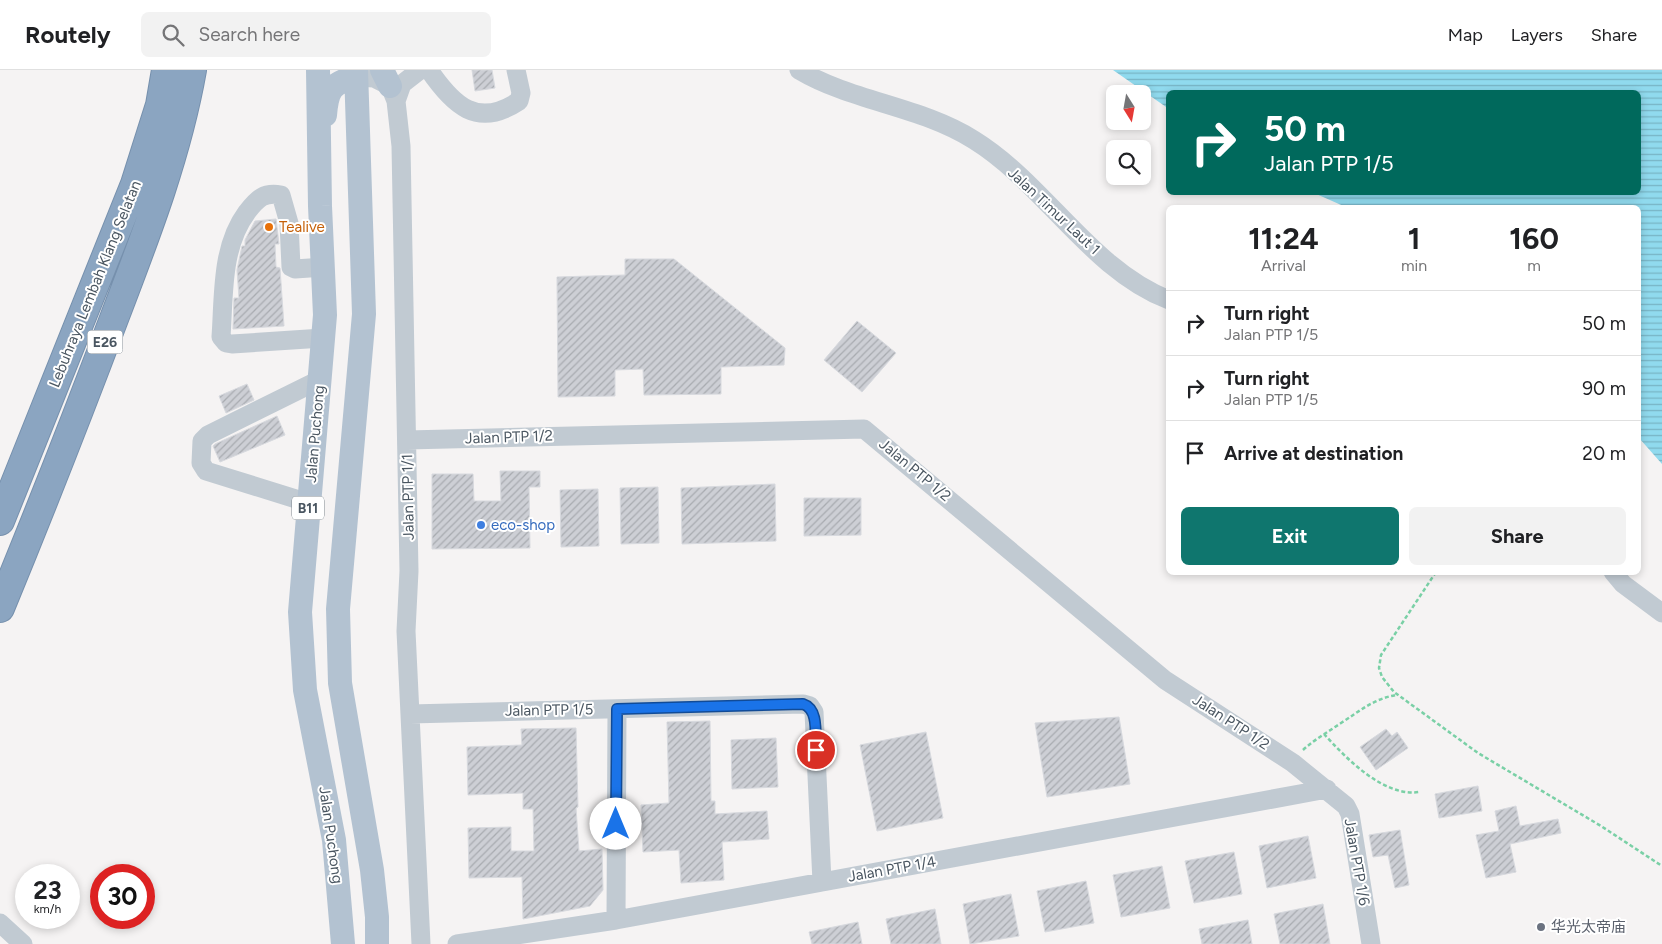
<!DOCTYPE html>
<meta charset="utf-8">
<style>
body{margin:0;font-family:Figtree,"Noto Sans SC",sans-serif;background:#f2f2f2;color:#202124;height:100vh;display:flex;flex-direction:column;font-size:19px;white-space:nowrap}
*{box-sizing:border-box;margin:0}
p{font-size:16px;color:#757577}
.icon{flex:none;width:28px;height:28px;fill:none;stroke:currentColor;stroke-width:2;stroke-linecap:round;stroke-linejoin:round}
.map{position:relative;flex:1;overflow:hidden}
.drawer{position:absolute;left:1166px;top:135px;width:475px;height:370px;display:flex;flex-direction:column;background:#fff;border-radius:8px;box-shadow:0 2px 8px #0003}
.drawer>*{flex:none}
.banner{position:absolute;left:1166px;top:20px;width:475px;height:105px;border-radius:8px;box-shadow:0 2px 8px #0003;background:#00695c;color:#fff;overflow:hidden}
.needle{width:32px;rotate:169deg}
.buttons{position:absolute;left:1106px;top:15px;display:grid;gap:10px}
.buttons a{display:grid;place-items:center;width:45px;height:45px;border-radius:8px;background:#fff;box-shadow:0 2px 8px #0003;font-size:25px}
.speed{position:absolute;left:15px;top:794px;display:flex;gap:10px;font-size:25px;font-weight:700;text-align:center}
.speed>*{display:grid;place-content:center;width:65px;height:65px;border-radius:50%;background:#fff;box-shadow:0 2px 8px #0003;line-height:1}
.speed small{font-size:12px;font-weight:400}
.speed .limit{border:8px solid #d22;background:#fff;color:#111}
.pin{position:absolute;display:grid;place-items:center;width:42px;height:42px;color:#fff;margin:-21px;border:2px solid #fff;border-radius:50%;box-shadow:0 1px 5px #0007}
.me{position:absolute;width:55px;margin:-28px;rotate:0deg;stroke-linejoin:round;filter:drop-shadow(0 0 4px #0008)}
.turn{display:flex;align-items:center;gap:18px;height:105px;padding:0 15px;font-size:22px}
.turn .icon{width:65px;height:65px;stroke-width:2.5}
.turn b{display:block;font-size:35px;line-height:42px}
.eta{display:flex;justify-content:space-evenly;align-items:center;height:85px;text-align:center}
.eta b{font-size:30px;font-weight:700;line-height:35px}
.action{display:flex;gap:10px;margin-top:auto;padding:10px 15px}
.action a{flex:1;height:58px;border-radius:8px;background:#0f766e;color:#fff;font-size:20px;font-weight:700;line-height:58px;text-align:center}
.action a+a{background:#f2f2f2;color:#202124}
ul{padding:0;list-style:none}
li{display:flex;align-items:center;gap:15px;height:65px;padding:0 15px;border-top:1px solid #e0e0e0}
li div{flex:1}
li b{display:block;font-size:19px}
li em{font-style:normal}
header{display:flex;align-items:center;gap:30px;box-sizing:border-box;height:70px;padding:0 25px;background:#fff;border-bottom:1px solid #e0e0e0}
header strong{font-size:24px}
nav{display:flex;gap:28px;margin-inline-start:auto;font-size:18px}
.search{width:350px;height:45px;background:#f2f2f2;display:flex;align-items:center;gap:12px;box-sizing:border-box;padding:0 18px;border-radius:8px;color:#757577;font-size:19px}
.map>svg:first-child{display:block}
.water{fill:url(#water-rules)}
.building{fill:url(#building-hatch);stroke:#d7d9de}
.lines{fill:none;stroke-linecap:round;stroke-linejoin:round}
.highway-casing{stroke:#7690ad;stroke-width:30}
.path{stroke:#7ad0a6;stroke-width:2.5;stroke-dasharray:4 2.5;stroke-linecap:butt}
.minor{stroke:#c1cad2;stroke-width:19}
.major{stroke:#b3c2d1;stroke-width:24}
.highway{stroke:#8ba5c1;stroke-width:28}
.route-casing{stroke:#114b97;stroke-width:12}
.route{stroke:#1a73e8;stroke-width:9}
.food-dot{fill:#e8710a;stroke:#fff;stroke-width:2}
.shop-dot{fill:#3f7fe0;stroke:#fff;stroke-width:2}
.worship-dot{fill:#6b7280;stroke:#fff;stroke-width:2}
.labels{text-anchor:middle;stroke-width:4;stroke-linejoin:round;paint-order:stroke}
.shield{fill:#fff;stroke:#808990;stroke-width:1}
.shield-label{font-size:14px;font-weight:bold;fill:#4a5661}
.street-label{font-size:15px;fill:#4a5661;stroke:#fff}
.food-label{font-size:15px;fill:#c56008;stroke:#fff;text-anchor:start}
.shop-label{font-size:15px;fill:#366cbe;stroke:#fff;text-anchor:start}
.worship-label{font-size:15px;fill:#5b616d;stroke:#fff;text-anchor:start}
</style>
<header>
<strong>Routely</strong>
<div class="search"><svg class="icon" aria-label="search" viewBox="0 0 24 24"><circle cx="10" cy="10" r="6"/><path d="M15 15l6 6"/></svg>Search here</div>
<nav><a>Map</a><a>Layers</a><a>Share</a></nav>
</header>
<div class="map">
<svg width="1662" height="874" viewBox="0 0 1662 874">
<defs>
<pattern id="water-rules" width="6" height="5" patternUnits="userSpaceOnUse" patternTransform="scale(1.25)"><rect width="6" height="5" fill="#90daee"/><path d="M0 2.5h6" fill="none" stroke="#78b4c4"/></pattern>
<pattern id="building-hatch" width="6" height="6" patternUnits="userSpaceOnUse" patternTransform="scale(1.25)"><rect width="6" height="6" fill="#cdcfd5"/><path d="M-1 1l2-2M0 6l6-6M5 7l2-2" fill="none" stroke="#a8abb0"/></pattern>
</defs>
<rect width="100%" height="100%" fill="#f5f3f3"/>
<path class="water" d="M1113,0H1662V394L1639,368V138H1348L1314,123L1639,122V22H1169V39Z"/>
<path class="building" d="M472,0H492L495,18L475,21Z
M276,149L279,174H275L276,197L280,198L284,256L233,259L234,228H239L237,200L242,176H245V170L255,151Z
M625,189H674L785,278L784,295L721,297V324L644,325L643,299L615,300V326L558,327L557,207L625,205Z
M857,251L896,283L862,322L824,290Z
M247,314L254,330L226,343L219,326Z
M277,346L285,365L220,392L213,376L215,374Z
M500,401H540V417H529L530,478L432,479V404H473L474,431H501Z
M775,414L776,471L682,474L681,418Z
M658,417L659,473L621,474L620,418Z
M598,419L599,476L561,477L560,420Z
M804,428H861V465L804,466Z
M1119,647L1130,714L1047,727L1035,653Z
M710,651L711,731H715V744L767,741L769,769L722,772L724,810L681,813L679,780L643,782L641,735L669,733L667,652Z
M576,658L578,737L576,738L579,781L602,779L603,820L590,836L523,849L522,807L469,808L468,758L511,757V781H534L533,739H523V723L468,725L467,677L522,675L521,659Z
M1386,659L1392,666L1397,662L1408,678L1376,700L1360,677Z
M926,662L943,748L877,761L860,675Z
M776,668L778,717L732,719L731,670Z
M1478,716L1482,741L1439,748L1435,724Z
M1516,736L1520,756L1558,749L1561,763L1510,774L1516,802L1486,808L1476,765L1499,761L1495,741Z
M1400,760L1409,815L1395,818L1388,785L1373,787L1369,765Z
M1308,766L1316,808L1267,818L1259,776Z
M1234,782L1242,824L1194,833L1185,791Z
M1162,796L1170,838L1121,847L1113,805Z
M1086,811L1094,853L1045,862L1037,821Z
M1011,824L1019,866L970,874L963,834Z
M1323,834L1330,874H1280L1274,844Z
M935,839L941,874H891L886,849Z
M1248,850L1252,874H1202L1199,859Z
M858,852L862,874H812L809,862Z"/>
<g class="lines">
<g class="highway-casing">
<path id="highway" d="M0,451L135,114L160,35L166,0
M0,538C40,441 78,344 115,246C146,165 177,85 192,0"/>
</g>
<path class="path" d="M1436,502L1381,585L1379,598L1382,607L1394,622L1478,683L1601,756L1662,796
M1324,664C1346,688 1383,727 1419,722
M1303,680C1315,669 1328,662 1341,653C1360,641 1373,629 1396,625"/>
<path class="minor" d="M429,0C453,35 477,59 519,31L521,23L516,0
M799,0C853,32 920,36 974,70C1045,114 1091,200 1169,230
M356,7L374,8L390,16L396,31L401,76L409,501L406,561L421,874
M396,31L402,14L420,0
M323,268L232,274L226,273L221,267C224,224 221,177 247,142C258,128 264,122 281,125L289,153L291,197L295,199L324,197
M407,370L864,359L1165,610L1293,693L1346,736L1350,744L1371,874
M309,433L206,401L201,393L202,371L208,365L319,310
M1613,502L1623,514L1662,543
M410,644L803,634L810,636L814,642L822,812
M616,850L617,639
M0,853L23,874
M457,874L616,850L1327,719"/>
<path class="major" d="M318,0L320,136L325,245L300,542L305,620L334,770L343,874
M356,0L364,244L338,539L340,613L372,800L377,847V874
M382,0L390,16
M325,45C327,20 331,13 356,7"/>
<use href="#highway" class="highway"/>
</g>
<g class="lines">
<g class="route-casing">
<path id="route" d="M616,754L617,639L803,634C819,639 815,664 816,680"/>
</g>
<use href="#route" class="route"/>
</g>
<circle class="food-dot" cx="269" cy="157" r="5"/>
<circle class="shop-dot" cx="481" cy="455" r="5"/>
<circle class="worship-dot" cx="1541" cy="857" r="5"/>
<g class="labels">
<g class="shield">
<rect x="87.5" y="260.5" width="35" height="23" rx="4"/>
<rect x="292" y="426.5" width="32" height="23" rx="4"/>
</g>
<g class="shield-label">
<text x="105" y="277">E26</text>
<text x="308" y="443">B11</text>
</g>
<g class="street-label">
<text transform="translate(1054 141) rotate(43)" y="5">Jalan Timur Laut 1</text>
<text transform="translate(95 214) rotate(-68)" y="5">Lebuhraya Lembah Klang Selatan</text>
<text transform="translate(315 364) rotate(-85)" y="5">Jalan Puchong</text>
<text transform="translate(509 367) rotate(-2)" y="5">Jalan PTP 1/2</text>
<text transform="translate(915 400) rotate(40)" y="5">Jalan PTP 1/2</text>
<text transform="translate(408 427) rotate(-91)" y="5">Jalan PTP 1/1</text>
<text transform="translate(549 640) rotate(-1)" y="5">Jalan PTP 1/5</text>
<text transform="translate(1231 652) rotate(33)" y="5">Jalan PTP 1/2</text>
<text transform="translate(331 765) rotate(82)" y="5">Jalan Puchong</text>
<text transform="translate(1357 792) rotate(80)" y="5">Jalan PTP 1/6</text>
<text transform="translate(892 799) rotate(-10)" y="5">Jalan PTP 1/4</text>
</g>
<g class="food-label">
<text x="279" y="162">Tealive</text>
</g>
<g class="shop-label">
<text x="491" y="460">eco-shop</text>
</g>
<g class="worship-label">
<text x="1551" y="862">华光太帝庙</text>
</g>
</g>
</svg>
<div class="buttons">
<a><svg class="needle" viewBox="-14 -14 28 28"><path d="M0-13l5 13h-10z" fill="#e53935"/><path d="M0 13l5-13h-10z" fill="#757577"/></svg></a>
<a><svg class="icon" aria-label="search" viewBox="0 0 24 24"><circle cx="10" cy="10" r="6"/><path d="M15 15l6 6"/></svg></a>
</div>
<div class="speed"><div>23<small>km/h</small></div><div class="limit">30</div></div>
<div class="pin" style="left:816px;top:680px;background:#d93025"><svg class="icon" aria-label="arrive" viewBox="0 0 24 24"><path d="M6 21V4h12l-3 4 3 4H6"/></svg></div>
<svg class="me" style="left:616px;top:754px" viewBox="-20 -20 40 40"><circle r="19" fill="#fff"/><path d="M0-13L10 11 0 6-10 11z" fill="#1a73e8"/></svg>
<div class="banner">
<div class="turn"><svg class="icon" aria-label="right" viewBox="0 0 24 24"><path d="M7 20v-9h11M14 6l5 5-5 5"/></svg><div><b>50 m</b>Jalan PTP 1/5</div></div>
</div>
<section class="drawer">
<div class="eta">
<div><b>11:24</b><p>Arrival</p></div>
<div><b>1</b><p>min</p></div>
<div><b>160</b><p>m</p></div>
</div>
<ul>
<li><svg class="icon" aria-label="right" viewBox="0 0 24 24"><path d="M7 20v-9h11M14 6l5 5-5 5"/></svg><div><b>Turn right</b><p>Jalan PTP 1/5</p></div><em>50 m</em></li>
<li><svg class="icon" aria-label="right" viewBox="0 0 24 24"><path d="M7 20v-9h11M14 6l5 5-5 5"/></svg><div><b>Turn right</b><p>Jalan PTP 1/5</p></div><em>90 m</em></li>
<li><svg class="icon" aria-label="arrive" viewBox="0 0 24 24"><path d="M6 21V4h12l-3 4 3 4H6"/></svg><div><b>Arrive at destination</b></div><em>20 m</em></li>
</ul>
<div class="action"><a>Exit</a><a>Share</a></div>
</section>
</div>
